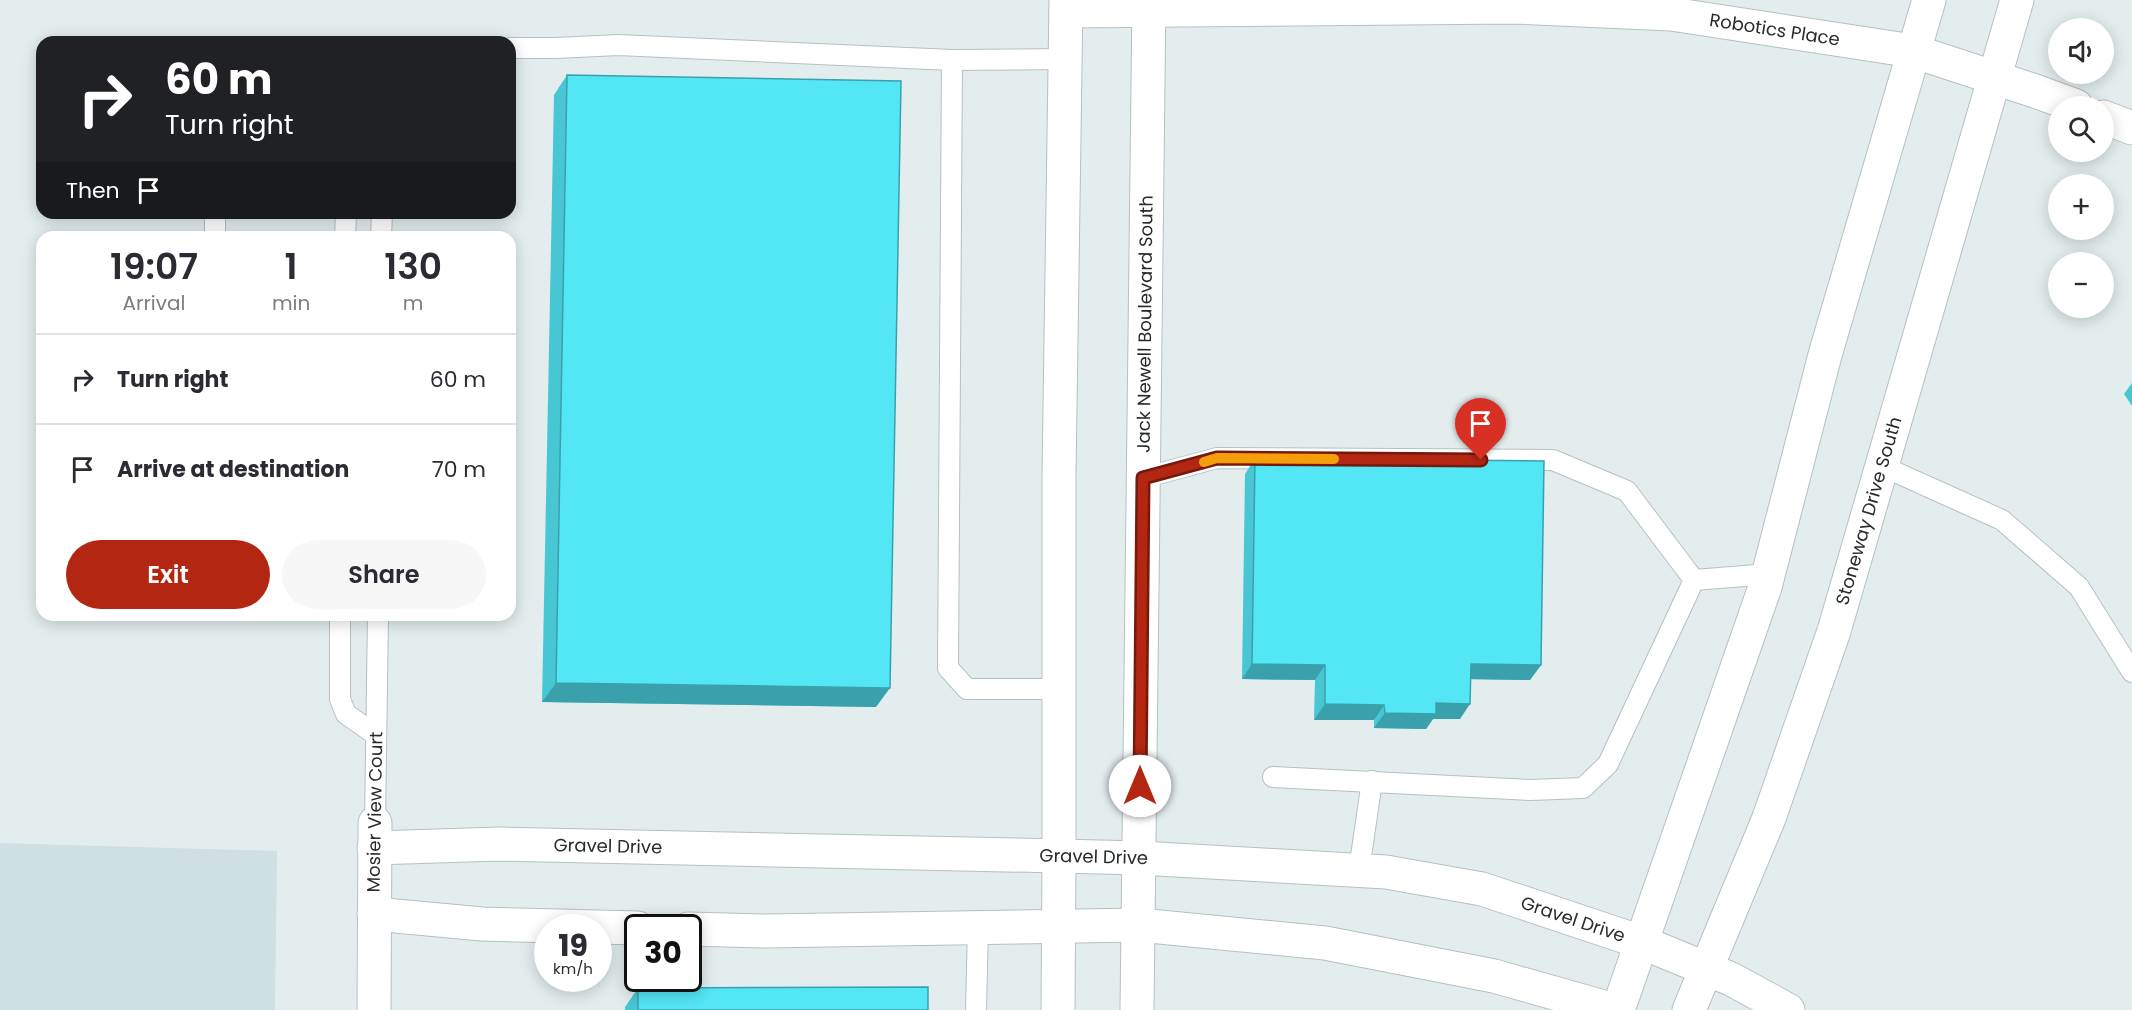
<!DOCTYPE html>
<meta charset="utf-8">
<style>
body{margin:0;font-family:Poppins,sans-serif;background:#f7f7f7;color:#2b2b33;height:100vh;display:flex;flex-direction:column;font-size:22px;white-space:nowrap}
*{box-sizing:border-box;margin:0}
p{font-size:20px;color:#7c7c81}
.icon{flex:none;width:33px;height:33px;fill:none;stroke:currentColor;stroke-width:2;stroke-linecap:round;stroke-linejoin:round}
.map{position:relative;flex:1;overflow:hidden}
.panel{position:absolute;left:36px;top:231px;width:480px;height:390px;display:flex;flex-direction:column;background:#fff;border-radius:18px;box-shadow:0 3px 15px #0003}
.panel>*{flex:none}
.hud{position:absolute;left:36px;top:36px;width:480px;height:183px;border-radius:18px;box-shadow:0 3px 15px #0003;background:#202124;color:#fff;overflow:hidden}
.controls{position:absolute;left:2048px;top:18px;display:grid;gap:12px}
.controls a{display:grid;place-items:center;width:66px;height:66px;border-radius:50%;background:#fff;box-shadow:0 3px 15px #0003;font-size:30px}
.speed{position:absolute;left:534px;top:914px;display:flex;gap:12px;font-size:30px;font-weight:700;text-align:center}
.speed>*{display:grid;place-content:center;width:78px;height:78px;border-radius:50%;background:#fff;box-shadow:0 3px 15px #0003;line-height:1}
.speed small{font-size:15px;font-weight:400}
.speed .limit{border:3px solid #111;border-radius:9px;background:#fff;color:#111}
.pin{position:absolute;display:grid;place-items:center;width:51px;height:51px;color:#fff;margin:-62px -26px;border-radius:50% 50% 50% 0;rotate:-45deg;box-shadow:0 0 6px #0007}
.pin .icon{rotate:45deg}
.me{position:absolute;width:66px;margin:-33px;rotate:0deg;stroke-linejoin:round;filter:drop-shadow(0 0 4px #0008)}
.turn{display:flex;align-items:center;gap:21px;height:126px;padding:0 30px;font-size:27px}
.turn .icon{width:78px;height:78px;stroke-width:2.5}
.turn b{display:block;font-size:42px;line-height:51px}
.then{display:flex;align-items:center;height:57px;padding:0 30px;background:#0003;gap:12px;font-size:22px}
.eta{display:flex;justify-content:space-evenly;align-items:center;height:102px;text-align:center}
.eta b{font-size:36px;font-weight:600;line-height:42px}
.action{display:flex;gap:12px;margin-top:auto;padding:12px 30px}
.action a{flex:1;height:69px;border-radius:36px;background:#b32612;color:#fff;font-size:24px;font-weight:600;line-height:69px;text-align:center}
.action a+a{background:#f7f7f7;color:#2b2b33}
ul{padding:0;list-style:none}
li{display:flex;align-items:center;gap:18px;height:90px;padding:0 30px;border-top:2px solid #e1e1e2}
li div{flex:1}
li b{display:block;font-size:22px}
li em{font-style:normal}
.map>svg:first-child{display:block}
.built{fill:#cee0e2}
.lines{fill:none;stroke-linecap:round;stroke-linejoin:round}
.lane-casing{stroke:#b6c0c1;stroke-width:22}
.street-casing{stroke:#b6c0c1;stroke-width:35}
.lane{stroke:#fff;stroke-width:20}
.street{stroke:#fff;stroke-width:33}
.wall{fill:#47c6d3}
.shaded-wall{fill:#3aa1ac}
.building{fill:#53e6f5;stroke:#3aa1ac;stroke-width:1.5}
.route-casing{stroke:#74190c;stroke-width:15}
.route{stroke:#b32612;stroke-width:10}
.slow{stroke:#f59e0b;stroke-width:10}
.labels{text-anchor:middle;stroke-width:4.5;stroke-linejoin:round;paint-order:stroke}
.street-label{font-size:18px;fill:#272b2b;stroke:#fff}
</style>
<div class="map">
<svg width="2132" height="1010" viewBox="0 0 2132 1010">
<rect width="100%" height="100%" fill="#e3edee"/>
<path class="built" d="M0,843L277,851L275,1010H0Z"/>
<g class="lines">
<g class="lane-casing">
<path id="lane" d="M510,48H556L618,45L952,60L1065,59
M952,60L948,668L967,689H1059
M215,213V237
M345,237L346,213
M381,237L382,213
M1882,466L2002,520L2079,587L2132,672
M1143,478L1217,458L1553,460L1627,491L1694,580
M1694,580L1769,574
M340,615V699L346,714L376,735
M1273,777L1530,790L1583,788L1608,764L1694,580
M375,823L378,615
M1359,870L1372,781
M976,1010L978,927"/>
</g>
<g class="street-casing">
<g id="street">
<path id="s1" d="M1066,11L1513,7L1671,14L1913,51L2035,91L2076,106"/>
<path d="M2103,117L2132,128"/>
<path id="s2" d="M374,848L499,844L1059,856L1140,858L1386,872L1482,889L1641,942L1731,979L1788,1010"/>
<path d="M374,914L482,924L638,928"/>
<path d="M688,929L765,931L1139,925L1325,943L1494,976L1614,1010"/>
<path d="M374,1010L375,823"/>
<path d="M1058,1010L1059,856V476L1066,0"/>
<path id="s3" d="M1137,1010L1149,0"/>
<path d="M1618,1010L1765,587L1825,355L1929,0"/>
<path id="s4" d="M1689,1010L1769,818L1834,631L2017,0"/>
</g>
</g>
<use href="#lane" class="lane"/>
<use href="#street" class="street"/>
</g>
<path class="wall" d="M567,75L876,707L542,702L554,95Z
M2132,383V406L2124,394Z
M1255,458L1541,665L1530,680L1471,679L1460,719H1433L1426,729L1374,728V720H1314L1315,680L1242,679L1245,474Z
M638,988L928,1010H625V1007Z"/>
<path class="shaded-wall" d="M1252,664L1325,665L1315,680L1242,679Z
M1471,664L1541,665L1530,680L1460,679Z
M556,683L890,688L876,707L542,702Z
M1436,703L1470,704L1460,719H1433L1426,729L1374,728L1385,713Z
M1325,704L1384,705L1374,720H1314Z"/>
<path class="building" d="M567,75L901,81L890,688L556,683Z
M1255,458L1544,461L1541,665L1471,664L1470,704L1436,703V714L1385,713L1384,705L1325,704V665L1252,664Z
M928,987V1010H638V988Z"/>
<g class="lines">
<g class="route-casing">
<path id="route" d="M1140,786L1143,478L1217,458L1481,460"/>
</g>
<use href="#route" class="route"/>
<path class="slow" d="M1204,462L1217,458L1334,459"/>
</g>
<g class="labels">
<g class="street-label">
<text dy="6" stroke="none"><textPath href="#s1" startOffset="710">Robotics Place</textPath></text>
<text dy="6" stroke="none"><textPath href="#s3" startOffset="686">Jack Newell Boulevard South</textPath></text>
<text dy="6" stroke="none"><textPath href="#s4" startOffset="531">Stoneway Drive South</textPath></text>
<text transform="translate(375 812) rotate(-89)" y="6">Mosier View Court</text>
<text dy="6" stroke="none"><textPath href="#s2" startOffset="234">Gravel Drive</textPath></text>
<text dy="6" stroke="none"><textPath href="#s2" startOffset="720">Gravel Drive</textPath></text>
<text dy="6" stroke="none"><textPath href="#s2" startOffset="1206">Gravel Drive</textPath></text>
</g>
</g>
</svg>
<div class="controls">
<a><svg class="icon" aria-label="sound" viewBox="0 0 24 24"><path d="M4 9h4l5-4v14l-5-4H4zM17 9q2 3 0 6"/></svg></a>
<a><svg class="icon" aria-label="search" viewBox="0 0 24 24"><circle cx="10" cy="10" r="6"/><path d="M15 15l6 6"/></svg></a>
<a>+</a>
<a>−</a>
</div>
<div class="speed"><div>19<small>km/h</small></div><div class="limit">30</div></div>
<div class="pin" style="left:1481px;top:460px;background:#d93025"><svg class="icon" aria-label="arrive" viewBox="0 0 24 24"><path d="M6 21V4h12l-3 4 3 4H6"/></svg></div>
<svg class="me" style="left:1140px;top:786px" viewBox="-20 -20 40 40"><circle r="19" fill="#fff"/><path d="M0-13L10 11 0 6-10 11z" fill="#b32612"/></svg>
<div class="hud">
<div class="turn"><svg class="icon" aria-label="right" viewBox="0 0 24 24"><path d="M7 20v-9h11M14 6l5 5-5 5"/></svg><div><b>60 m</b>Turn right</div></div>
<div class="then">Then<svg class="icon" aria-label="arrive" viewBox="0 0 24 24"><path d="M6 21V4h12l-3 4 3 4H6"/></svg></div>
</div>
<section class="panel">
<div class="eta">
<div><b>19:07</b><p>Arrival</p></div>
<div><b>1</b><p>min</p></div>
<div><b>130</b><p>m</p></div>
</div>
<ul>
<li><svg class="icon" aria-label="right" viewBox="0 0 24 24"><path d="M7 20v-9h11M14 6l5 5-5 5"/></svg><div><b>Turn right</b></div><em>60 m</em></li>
<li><svg class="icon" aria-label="arrive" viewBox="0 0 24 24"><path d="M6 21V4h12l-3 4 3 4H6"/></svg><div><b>Arrive at destination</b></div><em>70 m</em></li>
</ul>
<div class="action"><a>Exit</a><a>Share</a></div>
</section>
</div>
